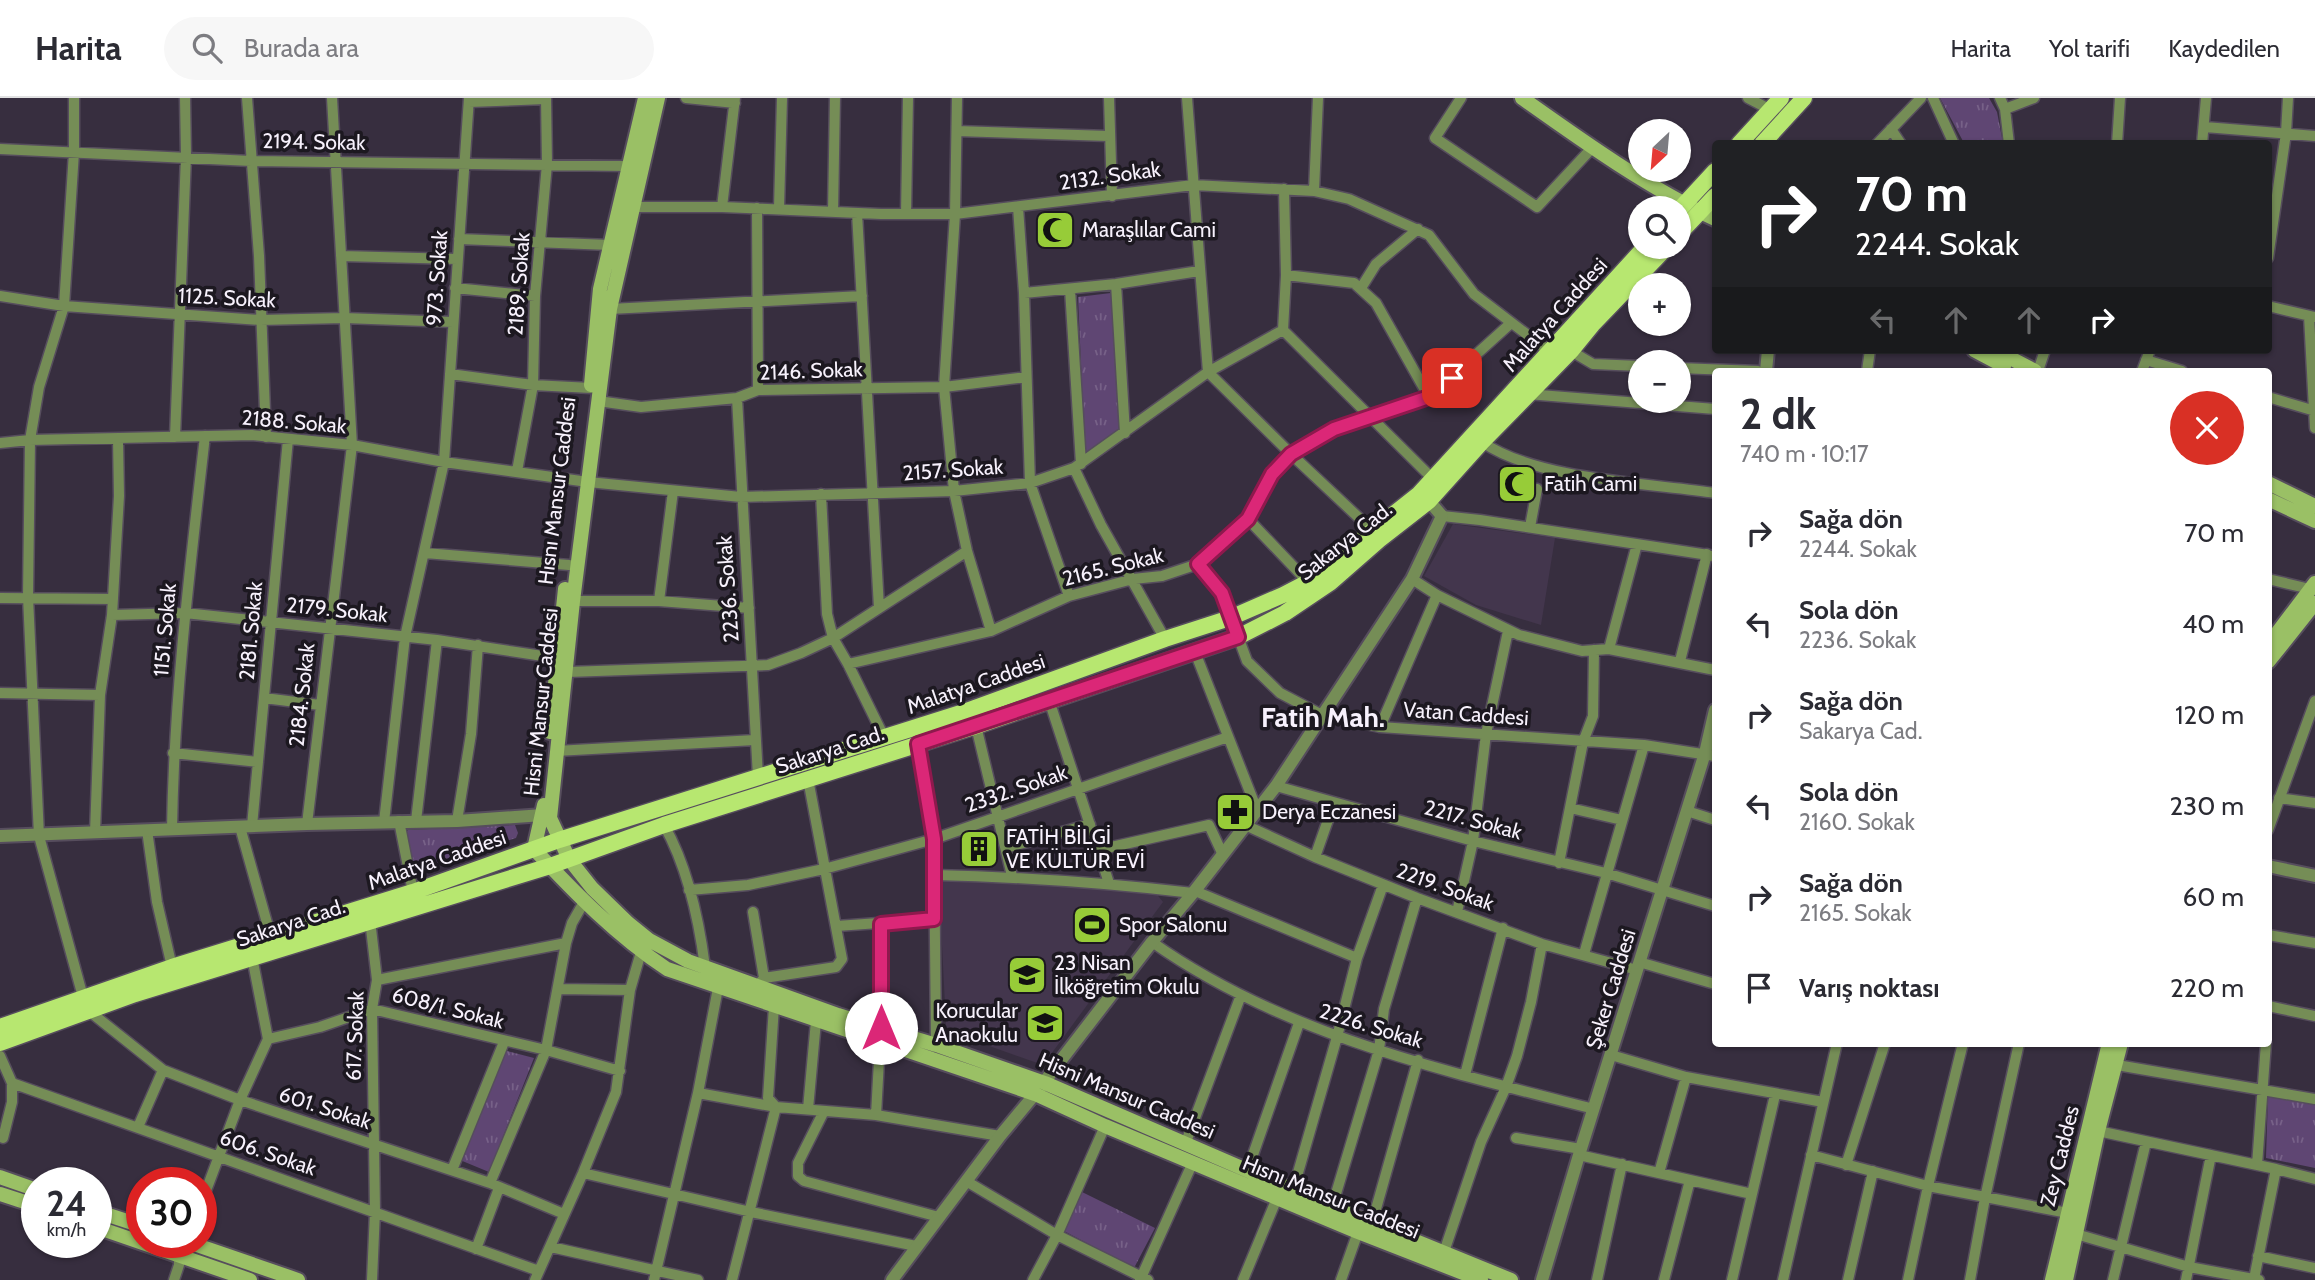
<!DOCTYPE html>
<html lang="tr">
<meta charset="utf-8">
<style>
body{margin:0;font-family:Cabin,sans-serif;background:#f7f7f7;color:#2b2b33;height:100vh;display:flex;flex-direction:column;font-size:26px;white-space:nowrap}
*{box-sizing:border-box;margin:0}
p{font-size:23px;color:#7c7c81}
.icon{flex:none;width:38px;height:38px;fill:none;stroke:currentColor;stroke-width:2;stroke-linecap:round;stroke-linejoin:round}
.map{position:relative;flex:1;overflow:hidden}
.drawer{position:absolute;left:1712px;top:270px;width:560px;height:679px;display:flex;flex-direction:column;background:#fff;border-radius:7px;box-shadow:0 2px 5px #0004}
.drawer>*{flex:none}
.guide{position:absolute;left:1712px;top:42px;width:560px;height:214px;border-radius:7px;box-shadow:0 2px 5px #0004;background:#202124;color:#fff;overflow:hidden}
.needle{width:46px;rotate:206deg}
.buttons{position:absolute;left:1628px;top:21px;display:grid;gap:14px}
.buttons a{display:grid;place-items:center;width:63px;height:63px;border-radius:50%;background:#fff;box-shadow:0 2px 5px #0004;font-size:35px}
.speed{position:absolute;left:21px;top:1069px;display:flex;gap:14px;font-size:35px;font-weight:700;text-align:center}
.speed>*{display:grid;place-content:center;width:91px;height:91px;border-radius:50%;background:#fff;box-shadow:0 2px 5px #0004;line-height:1}
.speed small{font-size:18px;font-weight:400}
.speed .limit{border:10px solid #d22;background:#fff;color:#111}
.pin{position:absolute;display:grid;place-items:center;width:60px;height:60px;color:#fff;margin:-30px;border-radius:14px;box-shadow:0 4px 10px #0006}
.me{position:absolute;width:77px;margin:-38px;rotate:0deg;stroke-linejoin:round;filter:drop-shadow(0 0 5px #0008)}
.turn{display:flex;align-items:center;gap:24px;height:147px;padding:0 28px;font-size:32px}
.turn .icon{width:91px;height:91px;stroke-width:2.5}
.turn b{display:block;font-size:49px;line-height:60px}
.lanes{display:flex;align-items:center;height:66px;padding:0 28px;background:#0003;justify-content:center;gap:35px;direction:ltr}
.lanes .off{opacity:.35}
.round{display:grid;place-items:center;flex:none;width:74px;height:74px;border-radius:37px;background:#f7f7f7}
.summary{display:flex;align-items:center;justify-content:space-between;height:119px;padding:0 28px}
h1{font-size:42px;font-weight:800;line-height:52px}
ul{padding:0;list-style:none}
li{display:flex;align-items:center;gap:21px;height:91px;padding:0 28px}
li div{flex:1}
li b{display:block;font-size:26px}
li em{font-style:normal}
header{display:flex;align-items:center;gap:42px;box-sizing:border-box;height:98px;padding:0 35px;background:#fff;border-bottom:2px solid #e1e1e2}
header strong{font-size:33px}
nav{display:flex;gap:38px;margin-inline-start:auto;font-size:24px}
.search{width:490px;height:63px;background:#f7f7f7;display:flex;align-items:center;gap:18px;box-sizing:border-box;padding:0 24px;border-radius:38px;color:#7c7c81;font-size:26px}
.map>svg:first-child{display:block}
.built{fill:#43364d}
.park{fill:url(#park-tufts)}
.lines{fill:none;stroke-linecap:round;stroke-linejoin:round}
.minor-casing{stroke:#564d5d;stroke-width:13}
.tertiary-casing{stroke:#564d5d;stroke-width:16}
.secondary-casing{stroke:#564d5d;stroke-width:18}
.primary-casing{stroke:#564d5d;stroke-width:19}
.minor{stroke:#758d56;stroke-width:10}
.tertiary{stroke:#758d56;stroke-width:12}
.secondary{stroke:#9ac065;stroke-width:14}
.primary{stroke:#b7e770;stroke-width:16}
.route-casing{stroke:#8e194d;stroke-width:18}
.route{stroke:#db2777;stroke-width:12}
.labels{text-anchor:middle;stroke-width:7;stroke-linejoin:round;paint-order:stroke}
.street-label{font-size:21px;fill:#f7f1fc;stroke:#1c1820}
.poi-label{font-size:21px;fill:#f7f1fc;stroke:#1c1820;text-anchor:start}
.district-label{font-size:28px;font-weight:bold;fill:#f7f1fc;stroke:#1c1820}
</style>
<header>
<strong>Harita</strong>
<div class="search"><svg class="icon" aria-label="search" viewBox="0 0 24 24"><circle cx="10" cy="10" r="6"/><path d="M15 15l6 6"/></svg>Burada ara</div>
<nav><a>Harita</a><a>Yol tarifi</a><a>Kaydedilen</a></nav>
</header>
<div class="map">
<svg width="2315" height="1182" viewBox="0 0 2315 1182">
<defs>
<pattern id="park-tufts" width="24" height="20" patternUnits="userSpaceOnUse" patternTransform="scale(1.75)"><rect width="24" height="20" fill="#5f4673"/><path d="M3 7l-1-3M5 7V3M7 7l1-3M15 17l-1-3M17 17v-4M19 17l1-3" fill="none" stroke="#776188"/></pattern>
</defs>
<rect width="100%" height="100%" fill="#372e3f"/>
<path class="built" d="M1453,426L1555,440L1541,527L1476,507L1424,478Z
M943,779L1155,794L1163,804L1043,967L950,934L946,927L939,787Z"/>
<path class="park" d="M1940,0H1989L1997,14L2003,45H1964Z
M1111,195L1119,333L1085,357L1078,199Z
M515,727L518,735L516,740L417,771L411,766L404,736L408,732Z
M503,952L534,960L489,1074L460,1062Z
M2268,998L2315,1006V1070L2266,1060Z
M1082,1094L1155,1130L1134,1170L1064,1133Z"/>
<g class="lines">
<g class="minor-casing">
<path id="minor" d="M74,0V54L64,208L39,289L30,342L28,499L39,738L83,899L89,913L163,972L240,1002L490,1085L564,1116
M247,0L259,158L266,339
M686,0L735,5
M957,0L955,116L944,289L954,393L967,453L991,533
M1109,0L1112,98
M1187,0L1208,274L1291,356L1373,433
M1461,0L1435,40L1537,109L1592,50
M1748,0L1769,11
M1933,0L1954,46
M2000,0L2005,11L2009,46
M469,4L546,1
M2005,11L2034,0
M2205,29L2315,38
M1891,31L1901,46
M957,33L1109,38
M1877,46L1921,0
M2117,46L2120,0
M2202,46L2206,0
M0,51L251,63L628,68
M1284,91L1286,177L1283,232L1433,381
M1314,93L1318,0
M629,109H722L881,116H955L1193,87L1314,93L1349,101L1429,137L1474,196L1550,254
M722,109L735,0
M1018,109L1024,195L1030,385L1069,498
M757,110L758,292
M779,110L782,0
M833,114L835,0
M857,115L879,510
M906,116L908,0
M459,141L610,147
M341,158L457,161
M2268,160L2286,35L2288,0
M1286,177L1354,185L1376,205L1429,299
M1116,186L1125,335
M455,190L535,198
M1361,190L1376,166L1418,131
M1070,191L1081,366
M1024,195L1116,186L1199,173
M0,198L64,208L260,222L344,220L453,224
M2268,208L2314,219
M610,211L862,198
M2309,218L2315,330
M1571,253L1593,266L1640,268
M2146,262L2182,273
M1678,270L1758,273
M1867,273L1870,252
M2038,273L2045,252
M2142,273L2150,252
M450,276L533,287L591,290
M1527,296L1715,311
M2268,299L2315,313
M737,300L758,679
M598,303L641,309L737,300L758,292L944,289L1026,279
M175,339L186,58L185,0
M1482,344C1537,382 1648,385 1715,395
M0,345L30,342L252,337L352,347L444,364L588,384L741,399L954,393L1030,385L1074,370L1208,274L1283,232
M1074,370L1101,427L1165,541
M517,373L533,287L535,198L547,66L546,0
M821,396L827,516L833,540L848,566L884,639
M1442,418L1480,422L1715,458
M1248,421L1308,484
M1530,429L1537,391
M425,455L569,467
M1198,466L1222,495L1247,563L1280,595L1322,617L1380,629L1644,647L1715,658
M1412,481L1437,497L1519,537L1582,553L1609,551L1715,572
M2268,481L2310,491
M0,500L113,501
M573,503H659L749,510
M659,503L673,393
M112,517L185,515L437,542L556,560
M1609,551L1637,446
M1195,554L1257,712
M1680,563L1707,456
M848,566L991,533L1069,498L1133,481L1162,478L1198,466L1248,421L1272,376L1291,356L1333,331L1429,299L1511,225
M567,574L768,567L801,555L833,540L967,453
M0,595L100,597
M264,600L320,607
M1049,602L1109,785
M976,628L1012,778
M1380,629L1437,497
M918,646L934,741L936,947
M556,653L755,642
M173,655L258,664
M1276,688L1473,743L1606,775L1715,808
M2279,700L2315,705
M1570,710L1622,722
M1687,713L1715,722
M399,723L413,794
M416,723L437,542
M457,723L471,636L478,547
M384,724L405,539L444,364L469,0
M307,726L352,347L332,0
M664,727C687,768 699,822 705,869
M1245,727L1315,759L1417,800L1542,846L1637,872
M252,728L288,341
M240,729L271,839
M172,731C174,599 190,469 205,338
M147,732L157,804L172,869
M2268,732L2315,603
M95,735L100,597L112,517L119,398L118,341
M1006,750L1090,726
M1098,752L1209,727L1223,757
M1315,759L1334,705
M1559,765L1583,644L1593,618L1594,552
M935,777C1022,779 1107,785 1193,795
M689,792L748,787L824,771L934,741L1228,639
M1195,793L1357,860
M753,814L764,880
M1457,814L1473,743L1486,636L1508,533
M370,822L377,882L372,911L375,1113L372,1182
M837,828L934,821
M2268,837L2315,845
M1152,844C1282,936 1441,972 1594,1011
M1584,856L1644,647
M1639,864L1715,886
M377,882L566,845
M758,887L764,880L836,869L842,861L808,681
M558,891L630,892
M2268,908L2315,918
M881,930V826
M268,941L320,929L372,911L546,952L620,973
M1611,957L1686,979L1823,1004
M0,958L12,985L539,1173
M2117,967L2315,1001
M1465,977L1503,830
M698,995L776,1009L876,1017L1000,1038
M808,1011L816,923
M824,1013L798,1065V1078L804,1083L939,1119
M876,1017L880,944
M138,1029L163,972
M2098,1033L2276,1071L2315,1081
M3,1040L12,1004V985
M1516,1040L1581,1051
M1186,1044L1241,897
M1579,1057L1752,1096
M1811,1057L1928,1088L2068,1115
M1846,1067L1885,945
M2257,1067L2266,945
M1248,1071L1299,925
M452,1072L504,944
M583,1075L751,1114L916,1148
M1659,1075L1686,979
M966,1083L1057,1137L1148,1182
M490,1085L546,952L566,845L572,825L584,804
M1293,1092L1337,939L1357,860L1383,787
M201,1106L240,1002L268,941L252,859
M1332,1109L1379,952L1384,911L1417,800
M1372,1125L1418,962
M2076,1136L2189,1169L2259,1182
M551,1149L698,1182
M476,1151L499,1090
M1444,1154L1481,1044L1506,989L1517,958L1531,904L1542,846
M2258,1158L2315,1170
M2254,1181L2276,1071
M174,1182L179,1167V1158
M535,1182L583,1075L616,994L630,892L641,854
M654,1182L698,995L718,890
M732,1182L776,1009L768,1000L774,908
M1033,1182L1057,1137L1105,1028
M1140,1182L1193,1064
M1243,1182L1277,1100
M1341,1182L1358,1134
M1597,1182L1622,1066
M1664,1182L1690,1082
M1732,1182L1775,997
M1783,1182L1837,945
M1848,1182L1873,1073
M1908,1182L1928,1088L1963,945
M1970,1182L1985,1100L2019,945
M2113,1182L2146,1044
M2186,1182L2211,1057"/>
</g>
<g class="tertiary-casing">
<path id="tertiary" d="M1766,273L1768,252
M0,738L307,726L457,723L543,717
M2268,768L2315,778
M892,1182L1000,1038L1035,996L1152,844L1193,795L1276,688L1412,481L1442,418L1429,403
M1542,1182L1579,1057L1705,655L1715,612"/>
</g>
<g class="secondary-casing">
<path id="secondary" d="M658,0L610,211L573,503L550,720L569,761L592,790L628,825L649,842L688,863L838,917L936,947L1045,985L1332,1109L1511,1182
M1522,0C1584,44 1647,89 1715,121
M1974,252L2004,268
M1995,252L2035,273
M591,287L600,191L645,0
M2268,385L2315,408
M2268,401L2315,423
M2268,547L2315,485
M2268,564L2315,505
M550,634L565,491
M544,707L534,751C575,795 617,838 667,871L1035,996L1105,1028L1358,1134L1481,1182
M0,1079L37,1092
M0,1096L37,1108
M96,1113L142,1128
M96,1129L250,1182
M188,1144L298,1182
M2052,1182L2109,945
M2066,1182L2098,1033L2121,945"/>
</g>
<g class="primary-casing">
<path id="primary" d="M1739,46L1781,0
M1762,46L1804,0
M1678,113L1715,73
M1678,137L1715,98
M0,929L172,869L413,794L559,742L961,615L1165,541L1230,520L1283,497L1308,484L1419,396L1645,149
M0,945L135,896L550,768L664,727L976,628L1238,539L1285,515L1331,484L1379,442L1429,403L1482,344L1571,253L1593,226L1667,149"/>
</g>
<use href="#minor" class="minor"/>
<use href="#tertiary" class="tertiary"/>
<use href="#secondary" class="secondary"/>
<use href="#primary" class="primary"/>
</g>
<g class="lines">
<g class="route-casing">
<path id="route" d="M881,930V826L934,821V741L918,646L1238,539L1222,495L1198,466L1248,421L1272,376L1291,356L1334,331L1429,299L1452,280"/>
</g>
<use href="#route" class="route"/>
</g>
<defs>
<g id="mosque-square" transform="scale(2.0125)"><rect x="-9" y="-9" width="18" height="18" rx="4" fill="#97cc38" stroke="#1c1820"/><path d="M3.5-4.9A6 6 0 1 0 3.5 4.9A5 5 0 1 1 3.5-4.9Z" fill="#111"/></g>
<g id="pharmacy-square" transform="scale(2.0125)"><rect x="-9" y="-9" width="18" height="18" rx="4" fill="#97cc38" stroke="#1c1820"/><path d="M-2-6h4v4h4v4h-4v4h-4v-4h-4v-4h4Z" fill="#111"/></g>
<g id="building-square" transform="scale(2.0125)"><rect x="-9" y="-9" width="18" height="18" rx="4" fill="#97cc38" stroke="#1c1820"/><path d="M-4-6H4V6H1V3H-1V6H-4ZM-2.5-4.3h1.7v1.8h-1.7ZM.8-4.3h1.7v1.8H.8ZM-2.5-1h1.7V.8h-1.7ZM.8-1h1.7V.8H.8Z" fill="#111"/></g>
<g id="stadium-square" transform="scale(2.0125)"><rect x="-9" y="-9" width="18" height="18" rx="4" fill="#97cc38" stroke="#1c1820"/><path d="M0-5a6.5 5 0 1 0 0 10a6.5 5 0 1 0 0-10ZM-3.5-1.8h7v3.6h-7Z" fill="#111"/></g>
<g id="school-square" transform="scale(2.0125)"><rect x="-9" y="-9" width="18" height="18" rx="4" fill="#97cc38" stroke="#1c1820"/><path d="M0-5L7-2L0 1L-7-2ZM-4 1L0 2.5L4 1V4Q0 6-4 4Z" fill="#111"/></g>
</defs>
<g fill-rule="evenodd">
<use href="#mosque-square" x="1055" y="132"/>
<use href="#mosque-square" x="1517" y="386"/>
<use href="#pharmacy-square" x="1235" y="714"/>
<use href="#building-square" x="979" y="751"/>
<use href="#stadium-square" x="1092" y="827"/>
<use href="#school-square" x="1027" y="877"/>
<use href="#school-square" x="1045" y="925"/>
</g>
<g class="labels">
<g class="street-label">
<text transform="translate(314 44) rotate(1)" y="7">2194. Sokak</text>
<text transform="translate(1110 78) rotate(-8)" y="7">2132. Sokak</text>
<text transform="translate(437 180) rotate(-86)" y="7">973. Sokak</text>
<text transform="translate(519 186) rotate(-86)" y="7">2189. Sokak</text>
<text transform="translate(227 200) rotate(3)" y="7">1125. Sokak</text>
<text transform="translate(1555 217) rotate(-48)" y="7">Malatya Caddesi</text>
<text transform="translate(811 273) rotate(-2)" y="7">2146. Sokak</text>
<text transform="translate(294 324) rotate(5)" y="7">2188. Sokak</text>
<text transform="translate(953 372) rotate(-4)" y="7">2157. Sokak</text>
<text transform="translate(557 393) rotate(-83)" y="7">Hısnı Mansur Caddesi</text>
<text transform="translate(1345 443) rotate(-38)" y="7">Sakarya Cad.</text>
<text transform="translate(1113 469) rotate(-14)" y="7">2165. Sokak</text>
<text transform="translate(728 491) rotate(-94)" y="7">2236. Sokak</text>
<text transform="translate(337 512) rotate(6)" y="7">2179. Sokak</text>
<text transform="translate(165 532) rotate(-85)" y="7">1151. Sokak</text>
<text transform="translate(251 533) rotate(-85)" y="7">2181. Sokak</text>
<text transform="translate(976 586) rotate(-19)" y="7">Malatya Caddesi</text>
<text transform="translate(302 597) rotate(-84)" y="7">2184. Sokak</text>
<text transform="translate(541 604) rotate(-84)" y="7">Hisni Mansur Caddesi</text>
<text transform="translate(1466 616) rotate(4)" y="7">Vatan Caddesi</text>
<text transform="translate(830 652) rotate(-18)" y="7">Sakarya Cad.</text>
<text transform="translate(1016 691) rotate(-19)" y="7">2332. Sokak</text>
<text transform="translate(1473 722) rotate(15)" y="7">2217. Sokak</text>
<text transform="translate(437 762) rotate(-19)" y="7">Malatya Caddesi</text>
<text transform="translate(1445 789) rotate(20)" y="7">2219. Sokak</text>
<text transform="translate(291 825) rotate(-18)" y="7">Sakarya Cad.</text>
<text transform="translate(1611 891) rotate(-73)" y="7">Şeker Caddesi</text>
<text transform="translate(448 910) rotate(14)" y="7">608/1. Sokak</text>
<text transform="translate(1371 928) rotate(17)" y="7">2226. Sokak</text>
<text transform="translate(355 938) rotate(-88)" y="7">617. Sokak</text>
<text transform="translate(1127 998) rotate(23)" y="7">Hisni Mansur Caddesi</text>
<text transform="translate(325 1010) rotate(18)" y="7">601. Sokak</text>
<text transform="translate(268 1055) rotate(19)" y="7">606. Sokak</text>
<text transform="translate(2060 1058) rotate(-76)" y="7">Zey Caddes</text>
<text transform="translate(1331 1099) rotate(22)" y="7">Hısnı Mansur Caddesi</text>
</g>
<g class="poi-label">
<text x="1082" y="139">Maraşlılar Cami</text>
<text x="1544" y="393">Fatih Cami</text>
<text x="1262" y="721">Derya Eczanesi</text>
<text x="1006" y="746">FATİH BİLGİ<tspan x="1006" dy="24">VE KÜLTÜR EVİ</tspan></text>
<text x="1119" y="834">Spor Salonu</text>
<text x="1054" y="872">23 Nisan<tspan x="1054" dy="24">İlköğretim Okulu</tspan></text>
<text x="1018" y="920" text-anchor="end">Korucular<tspan x="1018" dy="24">Anaokulu</tspan></text>
</g>
<g class="district-label">
<text x="1323" y="629">Fatih Mah.</text>
</g>
</g>
</svg>
<div class="buttons">
<a><svg class="needle" viewBox="-14 -14 28 28"><path d="M0-13l5 13h-10z" fill="#e53935"/><path d="M0 13l5-13h-10z" fill="#7c7c81"/></svg></a>
<a><svg class="icon" aria-label="search" viewBox="0 0 24 24"><circle cx="10" cy="10" r="6"/><path d="M15 15l6 6"/></svg></a>
<a>+</a>
<a>−</a>
</div>
<div class="speed"><div>24<small>km/h</small></div><div class="limit">30</div></div>
<div class="pin" style="left:1452px;top:280px;background:#d93025"><svg class="icon" aria-label="arrive" viewBox="0 0 24 24"><path d="M6 21V4h12l-3 4 3 4H6"/></svg></div>
<svg class="me" style="left:881px;top:930px" viewBox="-20 -20 40 40"><circle r="19" fill="#fff"/><path d="M0-13L10 11 0 6-10 11z" fill="#db2777"/></svg>
<div class="guide">
<div class="turn"><svg class="icon" aria-label="right" viewBox="0 0 24 24"><path d="M7 20v-9h11M14 6l5 5-5 5"/></svg><div><b>70 m</b>2244. Sokak</div></div>
<div class="lanes"><svg class="icon off" aria-label="left" viewBox="0 0 24 24"><path d="M17 20v-9H6M10 6l-5 5 5 5"/></svg><svg class="icon off" aria-label="ahead" viewBox="0 0 24 24"><path d="M12 20V5M6 11l6-6 6 6"/></svg><svg class="icon off" aria-label="ahead" viewBox="0 0 24 24"><path d="M12 20V5M6 11l6-6 6 6"/></svg><svg class="icon" aria-label="right" viewBox="0 0 24 24"><path d="M7 20v-9h11M14 6l5 5-5 5"/></svg></div>
</div>
<section class="drawer">
<div class="summary"><div><h1>2 dk</h1><p>740 m · 10:17</p></div><a class="round" style="background:#d93025;color:#fff"><svg class="icon" aria-label="close" viewBox="0 0 24 24"><path d="M6 6l12 12M18 6L6 18"/></svg></a></div>
<ul>
<li><svg class="icon" aria-label="right" viewBox="0 0 24 24"><path d="M7 20v-9h11M14 6l5 5-5 5"/></svg><div><b>Sağa dön</b><p>2244. Sokak</p></div><em>70 m</em></li>
<li><svg class="icon" aria-label="left" viewBox="0 0 24 24"><path d="M17 20v-9H6M10 6l-5 5 5 5"/></svg><div><b>Sola dön</b><p>2236. Sokak</p></div><em>40 m</em></li>
<li><svg class="icon" aria-label="right" viewBox="0 0 24 24"><path d="M7 20v-9h11M14 6l5 5-5 5"/></svg><div><b>Sağa dön</b><p>Sakarya Cad.</p></div><em>120 m</em></li>
<li><svg class="icon" aria-label="left" viewBox="0 0 24 24"><path d="M17 20v-9H6M10 6l-5 5 5 5"/></svg><div><b>Sola dön</b><p>2160. Sokak</p></div><em>230 m</em></li>
<li><svg class="icon" aria-label="right" viewBox="0 0 24 24"><path d="M7 20v-9h11M14 6l5 5-5 5"/></svg><div><b>Sağa dön</b><p>2165. Sokak</p></div><em>60 m</em></li>
<li><svg class="icon" aria-label="arrive" viewBox="0 0 24 24"><path d="M6 21V4h12l-3 4 3 4H6"/></svg><div><b>Varış noktası</b></div><em>220 m</em></li>
</ul>
</section>
</div>
